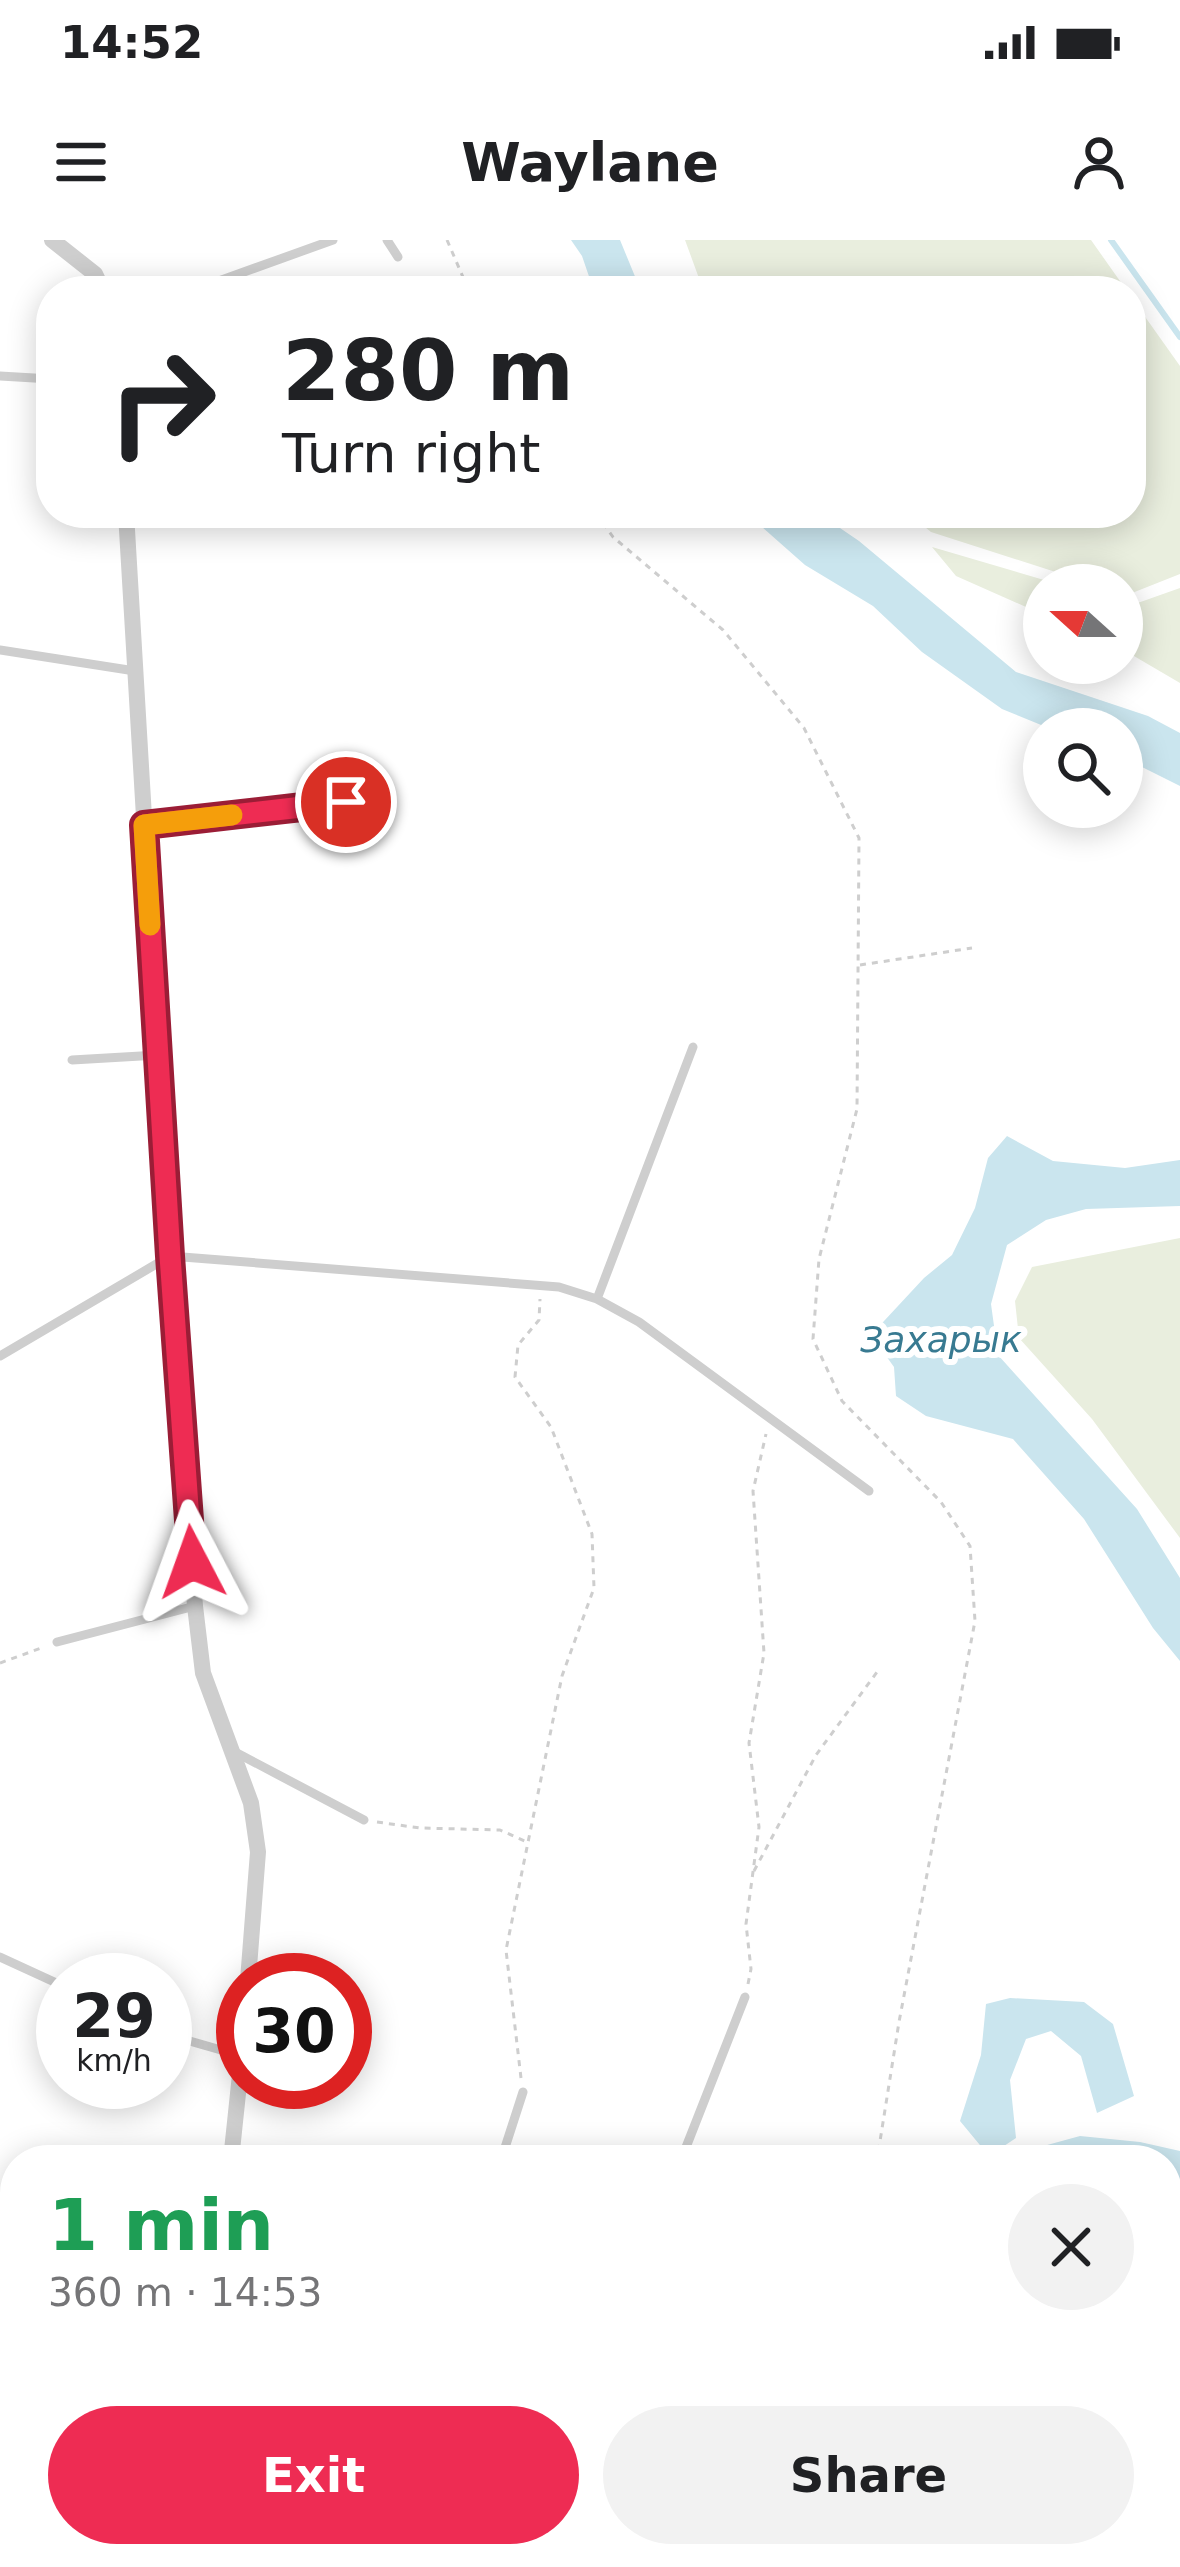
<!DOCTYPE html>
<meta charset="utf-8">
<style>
body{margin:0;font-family:"DejaVu Sans",sans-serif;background:#f2f2f2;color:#202124;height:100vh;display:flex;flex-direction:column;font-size:45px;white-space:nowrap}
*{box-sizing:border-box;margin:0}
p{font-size:39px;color:#757577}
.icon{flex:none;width:66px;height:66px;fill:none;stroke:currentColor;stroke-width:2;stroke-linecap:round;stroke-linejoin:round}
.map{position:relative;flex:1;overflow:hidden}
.sheet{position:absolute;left:0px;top:1905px;width:1182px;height:423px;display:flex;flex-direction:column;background:#fff;border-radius:48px 48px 0 0;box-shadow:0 6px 30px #0003}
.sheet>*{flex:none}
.guide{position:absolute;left:36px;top:36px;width:1110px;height:252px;border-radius:48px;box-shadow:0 6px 30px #0003;background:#fff;color:#202124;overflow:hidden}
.needle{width:78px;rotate:291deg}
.buttons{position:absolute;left:1023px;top:324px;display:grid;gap:24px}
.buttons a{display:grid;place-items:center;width:120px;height:120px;border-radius:50%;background:#fff;box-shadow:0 6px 30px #0003;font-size:60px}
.speed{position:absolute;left:36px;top:1713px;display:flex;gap:24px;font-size:60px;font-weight:700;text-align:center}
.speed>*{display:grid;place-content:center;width:156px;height:156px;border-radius:50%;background:#fff;box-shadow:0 6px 30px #0003;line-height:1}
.speed small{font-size:30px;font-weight:400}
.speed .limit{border:18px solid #d22;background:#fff;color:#111}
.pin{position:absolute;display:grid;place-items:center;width:102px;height:102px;color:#fff;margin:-51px;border:6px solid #fff;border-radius:50%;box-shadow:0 3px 12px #0007}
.me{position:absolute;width:132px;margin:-66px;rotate:356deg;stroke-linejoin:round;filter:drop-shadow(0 0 9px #0008)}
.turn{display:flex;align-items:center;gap:42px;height:252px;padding:0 48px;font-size:54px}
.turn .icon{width:156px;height:156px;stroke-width:2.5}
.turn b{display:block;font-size:84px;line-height:102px}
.round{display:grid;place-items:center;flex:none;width:126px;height:126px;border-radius:63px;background:#f2f2f2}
.head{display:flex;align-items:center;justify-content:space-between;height:204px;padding:0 48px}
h1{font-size:72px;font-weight:800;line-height:90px;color:#1e9e55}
.action{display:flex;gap:24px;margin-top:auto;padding:24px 48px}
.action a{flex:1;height:138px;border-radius:72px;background:#ee2c53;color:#fff;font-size:48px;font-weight:800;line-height:138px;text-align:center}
.action a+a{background:#f2f2f2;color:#202124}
.status{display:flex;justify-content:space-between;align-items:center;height:84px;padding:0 60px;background:#fff;direction:ltr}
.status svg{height:33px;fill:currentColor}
header{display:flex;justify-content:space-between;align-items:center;height:156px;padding:0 48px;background:#fff;font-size:54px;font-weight:800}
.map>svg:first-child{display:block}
.green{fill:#e9eede}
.water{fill:#cae5ee}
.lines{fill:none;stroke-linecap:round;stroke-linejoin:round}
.stream{stroke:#cae5ee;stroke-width:6}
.canal{stroke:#cae5ee;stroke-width:18}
.path{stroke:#cecece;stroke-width:3;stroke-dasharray:6 6;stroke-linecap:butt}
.lane{stroke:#cecece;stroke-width:9}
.street{stroke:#cecece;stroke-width:16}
.route-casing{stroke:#9b1d36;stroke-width:30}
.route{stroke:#ee2c53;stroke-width:21}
.slow{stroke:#f59e0b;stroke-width:21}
.labels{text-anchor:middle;stroke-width:12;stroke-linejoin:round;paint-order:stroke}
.water-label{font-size:36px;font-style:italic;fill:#387a91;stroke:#fff}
</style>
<div class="status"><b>14:52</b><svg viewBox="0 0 49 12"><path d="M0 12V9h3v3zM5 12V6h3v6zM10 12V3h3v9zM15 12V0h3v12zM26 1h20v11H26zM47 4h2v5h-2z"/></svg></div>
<header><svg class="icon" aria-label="menu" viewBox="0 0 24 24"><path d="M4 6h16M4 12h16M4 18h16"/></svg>Waylane<svg class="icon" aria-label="person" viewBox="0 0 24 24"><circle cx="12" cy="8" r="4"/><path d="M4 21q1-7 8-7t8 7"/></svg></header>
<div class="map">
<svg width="1180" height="2327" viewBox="0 0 1180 2327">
<rect width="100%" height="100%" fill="#fff"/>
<path class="green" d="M685,0H1091L1127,51H706L700,41Z
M1131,57L1180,126V334L1127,355L1122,353V345H1096L931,292L908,273H1131Z
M932,307L1061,345H1044V375L956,336Z
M1180,348V443L1122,409V363L1132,365Z
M1180,998V1298L1092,1179L1019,1098L1015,1061L1032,1027Z
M1167,1963L1180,1967V2327H1059L1048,2313H1167Z"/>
<path class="water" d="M571,0H620L641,51H594L582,16Z
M746,273H818L859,301L1016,432L1148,476L1180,493V546L1122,517V489H1051L1002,469L922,412L873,366L805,325Z
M1007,896L1053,921L1125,928L1180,920V966L1086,969L1046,980L1007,1005L991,1064L998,1115L1137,1269L1180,1338V1421L1153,1388L1084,1279L1013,1199L926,1176L896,1156L894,1127L871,1095L924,1038L952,1015L975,968L988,918Z
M1010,1758L1084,1762L1113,1784L1134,1856L1097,1873L1081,1816L1051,1791L1026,1799L1010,1840L1016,1898L989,1916L960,1881L981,1815L986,1764Z
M1080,1896L1140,1902L1180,1911V1950L1167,1947V1920H1011L1018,1913Z
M940,2313H1003L1015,2327H946Z"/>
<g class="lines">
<path class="stream" d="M1111,0L1180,97"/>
<path class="canal" d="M791,2327L799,2313"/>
<path class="path" d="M447,0L469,51
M596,273L613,297L723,390L804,488L859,598L857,869L819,1019L813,1099L842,1161L941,1262L970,1306L975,1381L899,1782L877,1920
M860,725L972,708
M0,1423L44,1407
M377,1582L420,1588L500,1590L527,1602
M754,1631L816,1515L880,1428
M748,1744L751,1729L746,1684L759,1587L749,1503L764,1413L753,1251L766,1194
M521,1838L506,1710L562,1436L594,1348L592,1294L551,1187L515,1137L518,1105L539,1080L540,1059
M876,2313L882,2327"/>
<path class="lane" d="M387,0L398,17
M191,51L333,0
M0,136L51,139
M0,410L135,431
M144,585L386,558
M72,820L158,815
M597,1059L693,807
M0,1116L170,1016L559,1047L597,1059L639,1082L869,1251
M57,1402L195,1366
M235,1512L364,1580
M0,1717L63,1746
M165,1794L242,1816
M501,1920L523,1852
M681,1920L745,1757
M1025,2313L1038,2327
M176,2315L195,2327
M358,2327L400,2313
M407,2327V2313"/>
<path class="street" d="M52,0L95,34L103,51
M126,273L170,1016L195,1366L203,1433L251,1563L258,1612L248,1740
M231,1920L243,1806
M150,2327L177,2313"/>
</g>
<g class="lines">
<g class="route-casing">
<path id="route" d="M192,1322L170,1016L144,585L346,562"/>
</g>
<use href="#route" class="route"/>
<path class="slow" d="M150,685L144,585L232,575"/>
</g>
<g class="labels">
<g class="water-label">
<text x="941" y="1112">Захарык</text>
</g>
</g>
</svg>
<div class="buttons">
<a><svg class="needle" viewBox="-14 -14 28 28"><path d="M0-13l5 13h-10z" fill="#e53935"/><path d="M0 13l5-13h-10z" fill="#757577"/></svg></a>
<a><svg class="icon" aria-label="search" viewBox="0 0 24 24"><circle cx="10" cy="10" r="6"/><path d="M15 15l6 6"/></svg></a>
</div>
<div class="speed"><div>29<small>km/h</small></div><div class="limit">30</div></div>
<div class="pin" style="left:346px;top:562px;background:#d93025"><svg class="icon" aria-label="arrive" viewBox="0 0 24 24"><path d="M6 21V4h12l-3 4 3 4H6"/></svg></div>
<svg class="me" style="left:192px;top:1322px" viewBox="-20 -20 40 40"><path d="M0-17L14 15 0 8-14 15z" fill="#ee2c53" stroke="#fff" stroke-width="4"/></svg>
<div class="guide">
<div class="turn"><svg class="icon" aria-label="right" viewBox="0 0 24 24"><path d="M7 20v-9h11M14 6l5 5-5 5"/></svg><div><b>280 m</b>Turn right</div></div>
</div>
<section class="sheet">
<div class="head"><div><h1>1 min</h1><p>360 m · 14:53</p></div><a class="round"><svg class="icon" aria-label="close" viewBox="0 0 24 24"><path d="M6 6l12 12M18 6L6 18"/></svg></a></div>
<div class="action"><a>Exit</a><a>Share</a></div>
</section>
</div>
